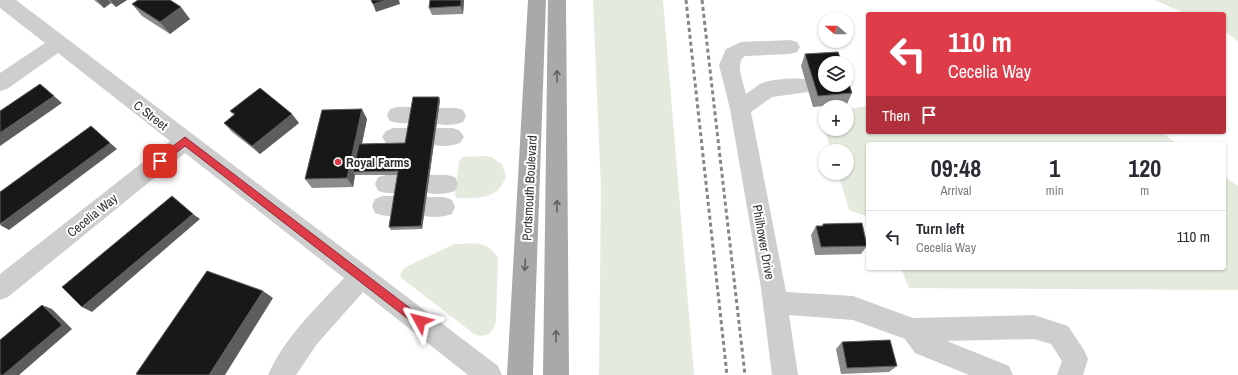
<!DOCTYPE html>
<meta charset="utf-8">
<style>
body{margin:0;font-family:"Archivo Narrow",sans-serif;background:#f2f2f3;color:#2b2b33;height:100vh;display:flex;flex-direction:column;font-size:15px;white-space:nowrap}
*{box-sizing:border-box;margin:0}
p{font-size:13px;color:#7c7c81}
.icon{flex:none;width:22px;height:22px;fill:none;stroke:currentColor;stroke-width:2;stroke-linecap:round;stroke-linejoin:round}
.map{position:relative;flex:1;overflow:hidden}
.details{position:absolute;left:866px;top:142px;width:360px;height:128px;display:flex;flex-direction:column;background:#fff;border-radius:4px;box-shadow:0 1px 3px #0004}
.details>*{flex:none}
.guide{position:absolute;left:866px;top:12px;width:360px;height:122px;border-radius:4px;box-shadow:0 1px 3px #0004;background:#df3c4a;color:#fff;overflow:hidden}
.needle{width:26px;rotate:290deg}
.tools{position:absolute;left:818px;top:12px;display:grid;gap:8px}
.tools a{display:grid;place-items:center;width:36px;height:36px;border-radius:50%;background:#fff;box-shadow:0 1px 3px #0004;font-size:20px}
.pin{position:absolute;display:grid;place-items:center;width:34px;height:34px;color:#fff;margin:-17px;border-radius:8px;box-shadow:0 2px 6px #0006}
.me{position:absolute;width:44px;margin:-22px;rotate:308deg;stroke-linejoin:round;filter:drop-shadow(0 0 3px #0008)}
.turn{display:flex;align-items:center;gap:14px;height:84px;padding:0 16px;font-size:18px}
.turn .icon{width:52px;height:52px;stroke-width:2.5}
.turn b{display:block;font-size:28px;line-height:34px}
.then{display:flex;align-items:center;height:38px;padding:0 16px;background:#0003;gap:8px;font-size:15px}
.eta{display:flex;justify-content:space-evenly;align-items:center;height:68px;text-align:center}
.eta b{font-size:24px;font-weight:700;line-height:28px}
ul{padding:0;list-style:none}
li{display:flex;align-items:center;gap:12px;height:52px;padding:0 16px;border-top:1px solid #e1e1e2}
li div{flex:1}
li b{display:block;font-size:15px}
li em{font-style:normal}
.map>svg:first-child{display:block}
.green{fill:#e4eadd}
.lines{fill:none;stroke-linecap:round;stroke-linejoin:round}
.minor{fill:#cecece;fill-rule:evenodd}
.major{fill:#a9a9a9;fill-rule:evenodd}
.rail{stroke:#868686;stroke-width:3;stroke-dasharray:4 3;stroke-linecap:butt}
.wall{fill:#8c8c8c}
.shaded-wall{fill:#5d5d5d}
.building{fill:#181818;stroke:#5d5d5d}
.oneway{stroke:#616161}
.route{fill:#df3c4a;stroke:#912730}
.poi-dot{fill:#df3c4a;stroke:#fff;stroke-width:1.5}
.labels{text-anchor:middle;stroke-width:4;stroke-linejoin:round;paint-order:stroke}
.street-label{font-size:13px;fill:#313131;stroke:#fff}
.poi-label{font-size:13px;font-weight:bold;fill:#313131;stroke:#fff;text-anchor:start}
</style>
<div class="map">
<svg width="1238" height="375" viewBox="0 0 1238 375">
<rect width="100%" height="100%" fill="#fff"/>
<path class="green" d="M593,0H663L694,375H599L601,189Z
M1155,0H1238V41L1224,31V14H1186Z
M868,106V132H1161L1178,144H868V217L849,210L838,173H847V151H831L820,114L825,113V129H847V109Z
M483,156L491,157L502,164L506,176C499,200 477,198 457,198L455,195L459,161L463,157Z
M1224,176L1238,186V290L909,288L901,268H1224Z
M454,244C474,244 486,239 498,258L496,321C493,333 486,339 474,334L404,280L400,275L404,268Z"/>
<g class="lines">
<path class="minor" d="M0,0H16L498,366L502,375H468L363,292L317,344L296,375H268C284,338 317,307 344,278L185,153L8,297L0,300V274L170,141L58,53L7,89L0,91V73L45,43L0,8Z
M790,40L797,42L800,47L797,52L790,54L745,56C734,63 744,83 746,94C751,91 755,87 760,84C770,79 798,77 808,80L811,86L808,92L772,97L751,112L786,292L853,296L913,318L1034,315L1068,326L1084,350L1088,359L1083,375H1057L1062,361L1051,344L1034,339L947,341L1009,366L1013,375H969L915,353L905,339L853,320L789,315L798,375H772L761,288L730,109L719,65L726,49L741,42Z
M397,107H412L419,109L422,115L419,121C409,124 400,124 390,121L387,115L390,109Z
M438,108H456L463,110L466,116L463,122C453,126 441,126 431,122L428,116L431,110Z
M393,128H409L416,131L420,137L416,143C406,147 396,147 386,143L382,137L386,131Z
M435,128H453L460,131L464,137L460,143C450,147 438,147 428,143L424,137L428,131Z
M386,175H399L407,177L410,184L407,191C397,194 388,194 378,191L375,184L378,177Z
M429,175H447L455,177L458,184L455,191C444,195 432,195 421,191L418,184L421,177Z
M383,196H395L403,199L406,206L403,213C393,217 385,217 375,213L372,206L375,199Z
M425,197H444L452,200L455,207L452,214C441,218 428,218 417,214L414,207L417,200Z"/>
<path class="major" d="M528,0H546L533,375H507Z
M548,0H566L569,375H543Z"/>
<path class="rail" d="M686,0L727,375
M702,0L745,375"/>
</g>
<path class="wall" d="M94,0H127L116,7L111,3L104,8Z
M430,0H464L463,14L432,15L429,8Z
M132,4L190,19L170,34L142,16Z
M805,54L852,93L847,104L813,107L801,66Z
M440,100L422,229L391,230L389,227L398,175H355L353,187L312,188L305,179L367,119L362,144L405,143Z
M230,111L299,123L260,154L232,132L224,123L234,115Z
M823,224L867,246L861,254L815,255L811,235L816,226H822Z
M842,342L897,366L889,372L841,374L836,349Z"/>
<path class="shaded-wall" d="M97,0H108L111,3L104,8Z
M110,0H127L116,7Z
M387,0H399L400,4L376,12L373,4Z
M461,0H464L463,14L461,6Z
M181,7L190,19L170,34L160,22Z
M54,96L62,103L0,146V133Z
M439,97L440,100L422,229L421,226Z
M362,109L367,119L356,172H353L355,175L353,187L347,178Z
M292,114L299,123L260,154L252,146Z
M91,126L117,149L9,230L0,225Z
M193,214L200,219L92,312L82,307Z
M263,291L273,298L225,375H209Z
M42,305L52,309L72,329L19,375H3Z"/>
<path class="building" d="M138,0H170L181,7L160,22L132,4Z
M371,0H387L373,4Z
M430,0H461V6L429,8Z
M838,52L842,63H825V85H847V78L852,93L818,96L805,54Z
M40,84L54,96L0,133V111Z
M260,88L292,114L252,146L224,123L235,114L230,111Z
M413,97H439L421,226L389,227L398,171L353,172L359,144L405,143Z
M362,109L347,178L305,179L322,110Z
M91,126L110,143L0,224V192Z
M172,196L193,214L82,307L62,287Z
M862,223L867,246L821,247L816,226H823V224Z
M207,271L263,291L209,375H139L136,374Z
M42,305L62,325L3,375H0V340Z
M890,340L897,366L847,368L842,342Z"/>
<defs><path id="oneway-shaft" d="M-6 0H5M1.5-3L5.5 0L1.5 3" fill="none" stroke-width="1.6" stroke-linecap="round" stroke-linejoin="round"/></defs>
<g class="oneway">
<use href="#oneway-shaft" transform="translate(557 76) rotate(-90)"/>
<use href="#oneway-shaft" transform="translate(557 206) rotate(-90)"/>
<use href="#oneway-shaft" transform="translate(525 265) rotate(93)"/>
<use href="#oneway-shaft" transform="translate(556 336) rotate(-89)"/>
</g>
<path class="route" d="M185,137L423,318L425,321L423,325L420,326L416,325L185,146L163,163H157L156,161L157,158Z"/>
<circle class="poi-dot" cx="338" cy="162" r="4"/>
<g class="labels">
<g class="street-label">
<text transform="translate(151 115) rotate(38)" y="5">C Street</text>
<text transform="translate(529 188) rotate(-87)" y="5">Portsmouth Boulevard</text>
<text transform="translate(92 215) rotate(-39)" y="5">Cecelia Way</text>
<text transform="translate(764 242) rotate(80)" y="5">Philhower Drive</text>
</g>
<g class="poi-label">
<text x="346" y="167">Royal Farms</text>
</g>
</g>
</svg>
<div class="tools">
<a><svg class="needle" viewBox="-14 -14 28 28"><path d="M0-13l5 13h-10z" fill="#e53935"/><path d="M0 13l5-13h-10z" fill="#7c7c81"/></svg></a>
<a><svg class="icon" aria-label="layers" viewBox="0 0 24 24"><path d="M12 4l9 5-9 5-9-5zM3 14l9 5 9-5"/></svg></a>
<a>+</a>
<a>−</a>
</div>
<div class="pin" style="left:160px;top:161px;background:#d93025"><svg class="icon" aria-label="arrive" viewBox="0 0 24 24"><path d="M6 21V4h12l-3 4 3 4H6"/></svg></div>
<svg class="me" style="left:420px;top:321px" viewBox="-20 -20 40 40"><path d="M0-17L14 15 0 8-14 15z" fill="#df3c4a" stroke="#fff" stroke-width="4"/></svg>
<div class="guide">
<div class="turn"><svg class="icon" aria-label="left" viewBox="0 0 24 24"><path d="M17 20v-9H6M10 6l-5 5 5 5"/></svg><div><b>110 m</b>Cecelia Way</div></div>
<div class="then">Then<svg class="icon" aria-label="arrive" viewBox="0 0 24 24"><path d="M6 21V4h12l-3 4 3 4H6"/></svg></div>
</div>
<section class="details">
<div class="eta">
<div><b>09:48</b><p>Arrival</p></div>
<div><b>1</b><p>min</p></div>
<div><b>120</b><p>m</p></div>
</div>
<ul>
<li><svg class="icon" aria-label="left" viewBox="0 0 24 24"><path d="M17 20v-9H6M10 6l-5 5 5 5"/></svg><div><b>Turn left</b><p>Cecelia Way</p></div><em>110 m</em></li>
</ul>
</section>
</div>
